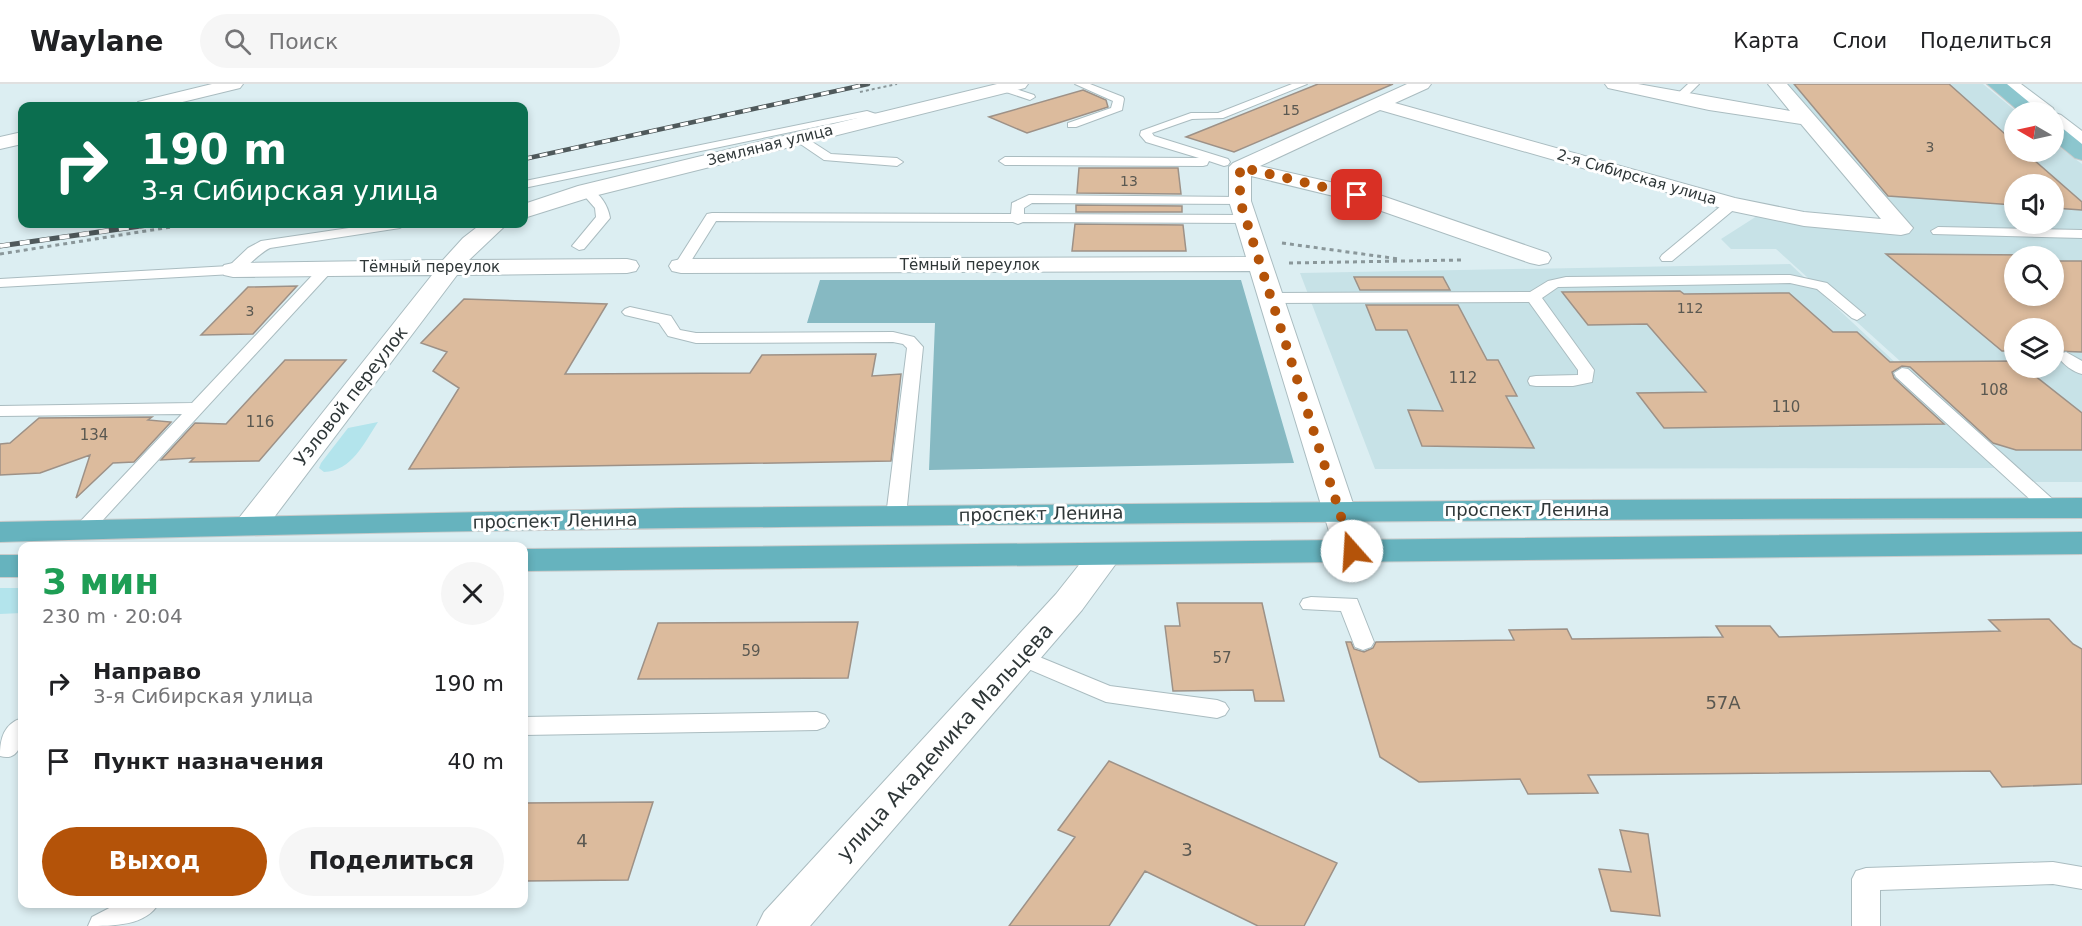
<!DOCTYPE html>
<html lang="ru">
<meta charset="utf-8">
<style>
body{margin:0;font-family:"DejaVu Sans",sans-serif;background:#f6f6f6;color:#202124;height:100vh;display:flex;flex-direction:column;font-size:22px;white-space:nowrap}
*{box-sizing:border-box;margin:0}
p{font-size:20px;color:#757577}
.icon{flex:none;width:33px;height:33px;fill:none;stroke:currentColor;stroke-width:2;stroke-linecap:round;stroke-linejoin:round}
.map{position:relative;flex:1;overflow:hidden}
.sheet{position:absolute;left:18px;top:458px;width:510px;height:366px;display:flex;flex-direction:column;background:#fff;border-radius:12px;box-shadow:0 3px 9px #0003}
.sheet>*{flex:none}
.top-card{position:absolute;left:18px;top:18px;width:510px;height:126px;border-radius:12px;box-shadow:0 3px 9px #0003;background:#0b6e4f;color:#fff;overflow:hidden}
.needle{width:39px;rotate:279deg}
.tools{position:absolute;left:2004px;top:18px;display:grid;gap:12px}
.tools a{display:grid;place-items:center;width:60px;height:60px;border-radius:50%;background:#fff;box-shadow:0 3px 9px #0003;font-size:30px}
.pin{position:absolute;display:grid;place-items:center;width:51px;height:51px;color:#fff;margin:-26px;border-radius:12px;box-shadow:0 3px 9px #0006}
.me{position:absolute;width:66px;margin:-33px;rotate:341deg;stroke-linejoin:round;filter:drop-shadow(0 0 4px #0008)}
.turn{display:flex;align-items:center;gap:21px;height:126px;padding:0 24px;font-size:27px}
.turn .icon{width:78px;height:78px;stroke-width:2.5}
.turn b{display:block;font-size:42px;line-height:51px}
.round{display:grid;place-items:center;flex:none;width:63px;height:63px;border-radius:32px;background:#f6f6f6}
.headline{display:flex;align-items:center;justify-content:space-between;height:102px;padding:0 24px}
h1{font-size:36px;font-weight:600;line-height:45px;color:#1e9e55}
.button{display:flex;gap:12px;margin-top:auto;padding:12px 24px}
.button a{flex:1;height:69px;border-radius:36px;background:#b45309;color:#fff;font-size:24px;font-weight:600;line-height:69px;text-align:center}
.button a+a{background:#f6f6f6;color:#202124}
ul{padding:0;list-style:none}
li{display:flex;align-items:center;gap:18px;height:78px;padding:0 24px}
li div{flex:1}
li b{display:block;font-size:22px}
li em{font-style:normal}
header{display:flex;align-items:center;gap:36px;box-sizing:border-box;height:84px;padding:0 30px;background:#fff;border-bottom:2px solid #e0e0e0}
header strong{font-size:28px}
nav{display:flex;gap:33px;margin-inline-start:auto;font-size:21px}
.search{width:420px;height:54px;background:#f6f6f6;display:flex;align-items:center;gap:15px;box-sizing:border-box;padding:0 21px;border-radius:33px;color:#757577;font-size:22px}
.map>svg:first-child{display:block}
.built{fill:#c7e2e7;fill-rule:evenodd}
.green{fill:#b3e4ec}
.forest{fill:#86b9c2}
.building{fill:#dcbb9d;stroke:#9d9187;stroke-width:1.5}
.lines{fill:none;stroke-linecap:round;stroke-linejoin:round}
.service-casing{stroke:#aabcc0;stroke-width:2}
.minor-casing{stroke:#aabcc0;stroke-width:2}
.primary-casing{stroke:#c9cbcb;stroke-width:2}
.trunk-casing{stroke:#c9cbcb;stroke-width:2}
.path-far1{stroke:#8a979a;stroke-width:2;stroke-dasharray:3 3;stroke-linecap:butt}
.path{stroke:#8a979a;stroke-width:3;stroke-dasharray:4 4;stroke-linecap:butt}
.service{fill:#fff;fill-rule:evenodd}
.minor{fill:#fff;fill-rule:evenodd}
.primary{fill:#8cc6ce;fill-rule:evenodd}
.trunk{fill:#66b3be;fill-rule:evenodd}
.rail-far1-casing{stroke:#4f595b;stroke-width:4.5}
.rail-casing{stroke:#4f595b;stroke-width:5}
.rail-far1{stroke:#fff;stroke-width:3;stroke-dasharray:8;stroke-linecap:butt}
.rail{stroke:#fff;stroke-width:4;stroke-dasharray:10;stroke-linecap:butt}
.route{stroke:#b45309;stroke-width:10;stroke-dasharray:0 18}
.labels{text-anchor:middle;stroke-width:6;stroke-linejoin:round;paint-order:stroke}
.far-number-label{font-size:14px;fill:#5a5851}
.far-street-label{font-size:15px;fill:#2f3738;stroke:#fff}
.number-label{font-size:15px;fill:#5a5851}
.street-label{font-size:18px;fill:#2f3738;stroke:#fff}
.near-number-label{font-size:18px;fill:#5a5851}
.near-street-label{font-size:21px;fill:#2f3738;stroke:#fff}
</style>
<header>
<strong>Waylane</strong>
<div class="search"><svg class="icon" aria-label="search" viewBox="0 0 24 24"><circle cx="10" cy="10" r="6"/><path d="M15 15l6 6"/></svg>Поиск</div>
<nav><a>Карта</a><a>Слои</a><a>Поделиться</a></nav>
</header>
<div class="map">
<svg width="2082" height="842" viewBox="0 0 2082 842">
<rect width="100%" height="100%" fill="#dceef2"/>
<path class="built" d="M1785,0H1983L2017,28H2014V68H2054V59L2082,80V398H2034L1776,165H1731L1721,155L1768,125L1904,142ZM2014,100H2054V140H2014ZM2014,172H2054V212H2014ZM2014,244H2054V284H2014Z
M1790,180L2008,384L1375,385L1300,189Z"/>
<path class="green" d="M378,338C364,359 352,387 324,388L319,384L321,379L348,344Z
M0,504H22V529L0,530Z"/>
<path class="forest" d="M820,196H1241L1294,379L929,386L935,239H807Z"/>
<path class="building" d="M1318,0H1393L1234,68L1186,53Z
M1794,0H1949L2014,58V68H2025L2082,118V126L2054,124V100H2014V121L1888,112Z
M1083,6L1106,16L1108,23L1027,49L989,33Z
M1079,84H1178L1181,110L1077,109Z
M1076,121L1182,122V128H1076Z
M1075,140L1183,141L1186,167H1072Z
M1886,170L2033,171L2035,172H2014V212H2054V177H2082V268L2054,267V244H2014V267H2002Z
M1354,193H1443L1450,206H1360Z
M297,202L253,250L201,251L248,203Z
M1680,207L1684,210L1789,209L1833,248H1857L1890,278L2014,277V284H2025L2082,329V366H2016L1993,359L1910,283L1902,282L1892,288L1894,294L1944,340L1664,344L1637,309L1706,308L1647,240L1588,241L1562,208Z
M464,215L607,220L565,290L750,289L762,271L876,270L872,292L901,290L891,377L409,385L459,304L433,287L447,268L421,259Z
M1366,221H1458L1487,276H1498L1517,312H1506L1534,364L1422,362L1408,326L1443,327L1407,246H1376Z
M285,276H346L259,377L190,378L194,374L161,376L195,339L226,340Z
M152,333L148,336L171,338L134,378L113,379L76,414L90,371L40,389L0,391V360L10,359L39,334Z
M1177,519H1262L1284,617H1255L1253,606L1173,607L1165,542H1180Z
M2049,535L2073,560L2082,565V700L2002,703L1990,687L1588,691L1598,709L1528,710L1520,695L1419,698L1380,673L1346,558H1351L1354,565L1364,568L1373,564L1376,558L1514,556L1509,546L1567,545L1572,555L1723,553L1716,542H1770L1779,553L2000,547L1989,536Z
M858,538L848,594L638,595L658,539Z
M1109,677L1337,779L1304,842H1258L1145,787L1109,842H1009L1075,753L1058,746Z
M653,718L628,796L524,797V719Z
M1620,746L1648,750L1660,832L1611,827L1599,785L1631,788Z"/>
<g class="lines">
<g class="service-casing">
<path id="service" d="M1075,0H1090L1123,13L1124,15L1122,26L1076,43H1068V39L1111,24L1113,17Z
M1292,0H1307L1223,34L1192,35L1152,49L1154,52L1228,75L1230,78L1228,81L1224,82L1209,77L1207,81L1203,82L1005,81L999,77L1005,73L1199,74L1146,58L1140,51L1141,47L1191,29H1218Z
M1688,0H1699L1682,17H1674V13Z
M1004,1L1034,11L1035,13L1030,16L1000,6L999,4Z
M867,27L885,33L879,36L867,33L853,35L524,104L525,97Z
M800,50L831,70L897,74L903,78L897,82L824,76L796,57V51Z
M586,103C599,107 608,121 610,134L584,165L579,166L572,162L596,133L595,124L580,107Z
M1029,111L1240,113L1245,114L1247,117L1245,120L1032,119L1024,124V130L1245,131L1252,135L1245,139L1023,138L1018,140L1013,138L716,137L686,185H676L674,182L707,130L712,129L1011,130L1012,119Z
M1732,116L1739,120L1737,123L1672,177H1662L1660,174L1662,171L1727,117Z
M376,140H407L400,144L270,164C257,170 246,187 233,190L0,203V195L229,182L248,164L261,157Z
M1938,143L2082,146V154L1933,150L1931,147Z
M327,180L334,184L332,187L90,450H76L73,446L76,442L182,330L0,332V322L192,319L322,181Z
M1790,191L1827,199L1865,231L1857,236L1852,234L1817,205L1790,199L1558,203L1542,214L1594,286L1592,298L1573,302H1536L1530,301L1528,297L1530,293L1536,292L1578,291V286L1529,218L1269,219L1261,214L1269,209L1530,208L1548,197L1566,193Z
M630,223L671,232L680,246L696,249L893,248L914,253L923,263L906,432L903,436H889L886,432L907,264L903,260L893,258L696,259L668,252L659,239L625,231L622,228L625,225Z
M2066,268L2082,277V290C2073,288 2063,280 2058,273L2060,270Z
M1902,284L1908,285L2058,420L2061,424L2058,428H2044L1896,293L1894,289Z
M1311,513L1357,515L1374,558L1371,563L1363,566L1355,563L1341,527L1303,525L1300,520L1303,515Z
M1020,565L1110,602L1217,616L1225,619L1229,625L1225,631L1217,634L1106,618L1012,578L1009,573L1012,568Z
M817,628L825,631L829,637L825,643L817,646L524,651V633Z
M22,634C24,648 23,679 0,672C0,654 4,640 22,634Z
M2053,778L2082,783V805L2053,800L1880,806V842H1852V795L1856,787L1866,784Z
M119,819H159C146,842 113,842 88,842L92,833Z"/>
</g>
<g class="minor-casing">
<path id="minor" d="M212,0H243L240,4L166,22H136L138,18Z
M997,0H1028L1025,4L594,112L524,134V120L578,102Z
M1407,0H1431L1428,4L1395,19L1735,114L1804,128L1881,135L1801,40L1709,26L1608,4L1605,0H1638L1790,27L1768,0H1787L1913,144L1909,149L1901,151L1804,142L1732,127L1380,26L1260,82L1365,106L1548,169L1551,174L1548,179L1539,181L1530,179L1350,116L1251,92V117L1369,467L1364,475L1352,478L1340,475L1335,467L1250,187L681,189L672,187L669,182L672,177L681,175L1246,173L1229,117V83L1233,79Z
M2001,0H2021L2053,24L2055,29L2061,31L2082,47V63L2075,61L2054,44V28H2035Z
M22,48V60L0,65V53Z
M481,140H507L469,176L627,175L636,177L639,182L636,187L627,189L457,191L263,448L251,451L239,448L234,441L239,434L432,191L233,193L224,191L221,186L224,181L233,179L443,176L463,154Z
M1106,459L1118,462L1123,470L1082,526L810,842H757L764,828L1056,510L1094,462Z"/>
</g>
<g class="primary-casing">
<path id="primary" d="M1987,0H2007L2041,28H2020Z
M2054,41L2061,43L2082,60V76L2075,74L2054,57Z"/>
</g>
<g class="trunk-casing">
<path id="trunk" d="M2082,414V434C1751,434 1419,437 1088,440C725,443 363,447 0,458V438L680,424L1585,416Z
M2082,448V470L524,487V465Z
M0,471H22V493H0Z"/>
</g>
<path class="path-far1" d="M860,8L897,0
M181,141L190,140"/>
<path class="path" d="M1282,159L1399,175
M0,170L190,140
M1289,179L1461,176"/>
<use href="#service" class="service"/>
<use href="#minor" class="minor"/>
<use href="#primary" class="primary"/>
<use href="#trunk" class="trunk"/>
<g class="rail-far1-casing">
<path id="rail-far1" d="M524,75L868,0
M145,141L155,140"/>
</g>
<g class="rail-casing">
<path id="rail" d="M0,162L155,140"/>
</g>
<use href="#rail-far1" class="rail-far1"/>
<use href="#rail" class="rail"/>
</g>
<g class="lines">
<path class="route" d="M1352,467L1240,117V83L1357,111"/>
</g>
<g class="labels">
<g class="far-number-label">
<text x="1291" y="31">15</text>
<text x="1930" y="68">3</text>
<text x="1129" y="102">13</text>
<text x="1690" y="229">112</text>
<text x="250" y="232">3</text>
</g>
<g class="far-street-label">
<text transform="translate(770 61) rotate(-14)" y="5">Земляная улица</text>
<text transform="translate(1637 93) rotate(16)" y="5">2-я Сибирская улица</text>
<text x="970" y="186">Тёмный переулок</text>
<text x="430" y="188">Тёмный переулок</text>
</g>
<g class="number-label">
<text x="1463" y="299">112</text>
<text x="1994" y="311">108</text>
<text x="1786" y="328">110</text>
<text x="260" y="343">116</text>
<text x="94" y="356">134</text>
<text x="751" y="572">59</text>
<text x="1222" y="579">57</text>
</g>
<g class="street-label">
<text transform="translate(351 312) rotate(-52)" y="6">Узловой переулок</text>
<text x="1527" y="432">проспект Ленина</text>
<text transform="translate(1041 430) rotate(-1)" y="6">проспект Ленина</text>
<text transform="translate(555 437) rotate(-1)" y="6">проспект Ленина</text>
</g>
<g class="near-number-label">
<text x="1723" y="625">57А</text>
<text x="582" y="763">4</text>
<text x="1187" y="772">3</text>
</g>
<g class="near-street-label">
<text transform="translate(945 658) rotate(-48)" y="7">улица Академика Мальцева</text>
</g>
</g>
</svg>
<div class="tools">
<a><svg class="needle" viewBox="-14 -14 28 28"><path d="M0-13l5 13h-10z" fill="#e53935"/><path d="M0 13l5-13h-10z" fill="#757577"/></svg></a>
<a><svg class="icon" aria-label="sound" viewBox="0 0 24 24"><path d="M4 9h4l5-4v14l-5-4H4zM17 9q2 3 0 6"/></svg></a>
<a><svg class="icon" aria-label="search" viewBox="0 0 24 24"><circle cx="10" cy="10" r="6"/><path d="M15 15l6 6"/></svg></a>
<a><svg class="icon" aria-label="layers" viewBox="0 0 24 24"><path d="M12 4l9 5-9 5-9-5zM3 14l9 5 9-5"/></svg></a>
</div>
<div class="pin" style="left:1357px;top:111px;background:#d93025"><svg class="icon" aria-label="arrive" viewBox="0 0 24 24"><path d="M6 21V4h12l-3 4 3 4H6"/></svg></div>
<svg class="me" style="left:1352px;top:467px" viewBox="-20 -20 40 40"><circle r="19" fill="#fff"/><path d="M0-13L10 11 0 6-10 11z" fill="#b45309"/></svg>
<div class="top-card">
<div class="turn"><svg class="icon" aria-label="right" viewBox="0 0 24 24"><path d="M7 20v-9h11M14 6l5 5-5 5"/></svg><div><b>190 m</b>3-я Сибирская улица</div></div>
</div>
<section class="sheet">
<div class="headline"><div><h1>3 мин</h1><p>230 m · 20:04</p></div><a class="round"><svg class="icon" aria-label="close" viewBox="0 0 24 24"><path d="M6 6l12 12M18 6L6 18"/></svg></a></div>
<ul>
<li><svg class="icon" aria-label="right" viewBox="0 0 24 24"><path d="M7 20v-9h11M14 6l5 5-5 5"/></svg><div><b>Направо</b><p>3-я Сибирская улица</p></div><em>190 m</em></li>
<li><svg class="icon" aria-label="arrive" viewBox="0 0 24 24"><path d="M6 21V4h12l-3 4 3 4H6"/></svg><div><b>Пункт назначения</b></div><em>40 m</em></li>
</ul>
<div class="button"><a>Выход</a><a>Поделиться</a></div>
</section>
</div>
